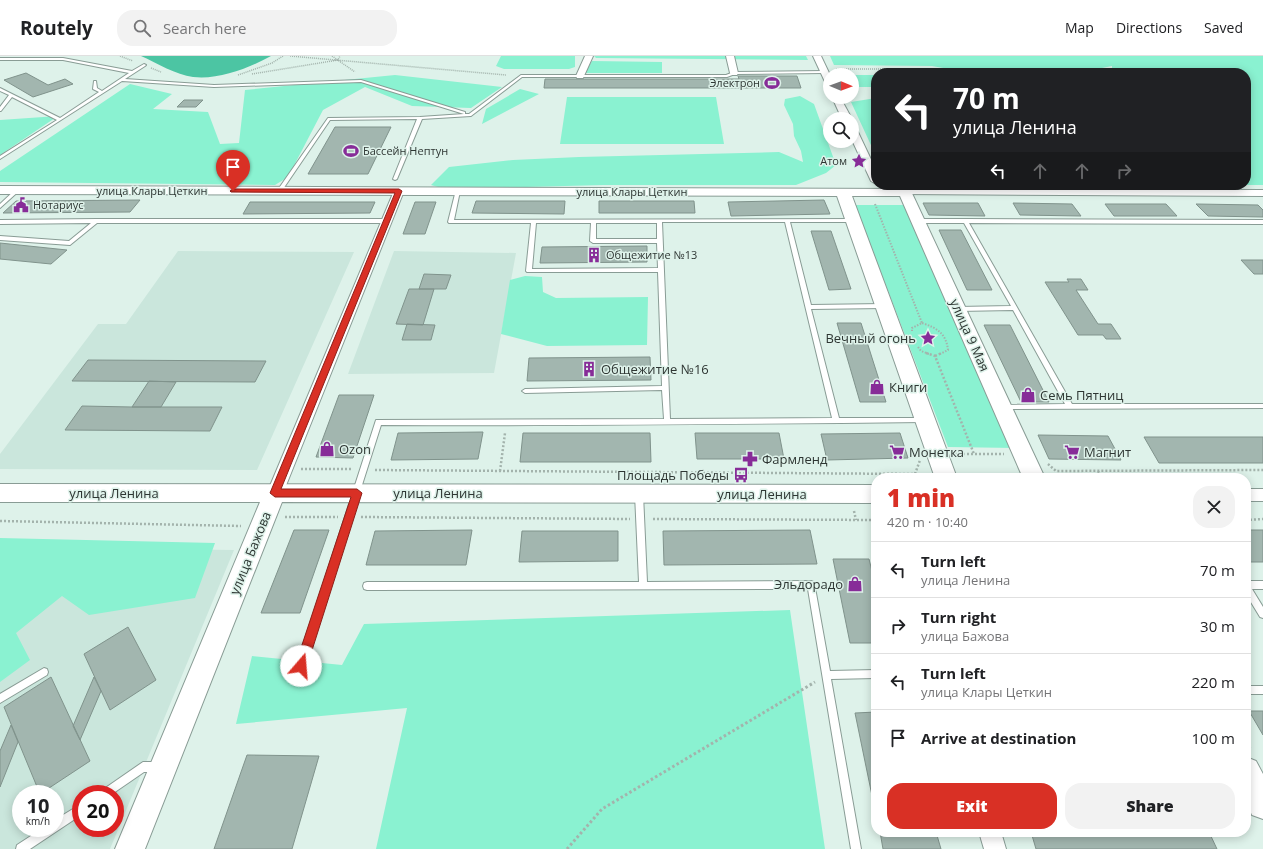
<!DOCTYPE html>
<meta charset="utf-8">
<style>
body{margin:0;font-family:"Open Sans",sans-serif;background:#f2f2f2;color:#202124;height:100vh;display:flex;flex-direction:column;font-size:15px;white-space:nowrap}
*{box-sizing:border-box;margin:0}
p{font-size:13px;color:#757577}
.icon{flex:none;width:22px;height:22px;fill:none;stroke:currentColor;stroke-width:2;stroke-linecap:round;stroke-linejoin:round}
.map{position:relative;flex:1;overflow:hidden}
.side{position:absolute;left:871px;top:417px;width:380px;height:364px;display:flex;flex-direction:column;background:#fff;border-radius:16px;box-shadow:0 2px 10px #0003}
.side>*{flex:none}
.top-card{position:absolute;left:871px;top:12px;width:380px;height:122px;border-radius:16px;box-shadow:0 2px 10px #0003;background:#202124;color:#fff;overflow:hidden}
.needle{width:26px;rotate:91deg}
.controls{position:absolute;left:823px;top:12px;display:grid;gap:8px}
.controls a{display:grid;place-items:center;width:36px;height:36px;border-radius:50%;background:#fff;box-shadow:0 2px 10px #0003;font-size:20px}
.speed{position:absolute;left:12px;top:729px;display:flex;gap:8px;font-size:20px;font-weight:700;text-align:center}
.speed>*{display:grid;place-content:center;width:52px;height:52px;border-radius:50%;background:#fff;box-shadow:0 2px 10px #0003;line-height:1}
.speed small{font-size:10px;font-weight:400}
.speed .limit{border:6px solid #d22;background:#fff;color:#111}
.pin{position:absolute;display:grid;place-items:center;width:34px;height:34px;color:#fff;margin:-41px -17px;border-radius:50% 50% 50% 0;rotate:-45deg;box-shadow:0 0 4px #0007}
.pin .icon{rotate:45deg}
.me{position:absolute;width:44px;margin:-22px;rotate:18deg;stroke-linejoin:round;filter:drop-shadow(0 0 3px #0008)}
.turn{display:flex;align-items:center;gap:14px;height:84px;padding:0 16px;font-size:18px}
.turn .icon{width:52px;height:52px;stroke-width:2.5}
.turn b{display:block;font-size:28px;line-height:34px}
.lanes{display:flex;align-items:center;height:38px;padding:0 16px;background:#0003;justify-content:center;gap:20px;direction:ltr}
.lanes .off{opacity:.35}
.round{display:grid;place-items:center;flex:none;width:42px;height:42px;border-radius:16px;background:#f2f2f2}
.summary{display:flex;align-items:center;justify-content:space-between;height:68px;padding:0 16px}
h1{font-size:24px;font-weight:800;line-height:30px;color:#d93025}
.button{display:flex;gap:8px;margin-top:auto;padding:8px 16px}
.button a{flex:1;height:46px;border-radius:16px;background:#d93025;color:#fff;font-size:16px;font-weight:800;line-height:46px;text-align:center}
.button a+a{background:#f2f2f2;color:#202124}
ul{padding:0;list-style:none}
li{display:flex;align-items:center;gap:12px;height:56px;padding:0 16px;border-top:1px solid #e0e0e0}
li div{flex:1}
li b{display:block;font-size:15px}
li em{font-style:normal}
header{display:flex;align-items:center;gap:24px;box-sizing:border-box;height:56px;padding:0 20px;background:#fff;border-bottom:1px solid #e0e0e0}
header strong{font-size:19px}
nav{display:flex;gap:22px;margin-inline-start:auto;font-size:14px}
.search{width:280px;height:36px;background:#f2f2f2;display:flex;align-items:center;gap:10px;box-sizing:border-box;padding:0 14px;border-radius:16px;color:#757577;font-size:15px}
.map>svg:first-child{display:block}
.built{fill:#cae6dc;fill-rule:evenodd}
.green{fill:#8af2d1}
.water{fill:#4cc5a3}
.building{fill:#a2b6af;stroke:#80938c}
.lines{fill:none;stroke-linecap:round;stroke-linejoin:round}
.lane-casing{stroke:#899c95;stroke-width:2}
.street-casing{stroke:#899c95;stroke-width:2}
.secondary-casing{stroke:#899c95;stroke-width:2}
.path-far3{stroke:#a3b3ac;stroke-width:1.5;stroke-dasharray:1 1;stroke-linecap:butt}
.path-far2{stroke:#a3b3ac;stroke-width:2;stroke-dasharray:1.5 1.5;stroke-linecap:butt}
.path-far1{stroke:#a3b3ac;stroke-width:2.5;stroke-dasharray:2 2;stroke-linecap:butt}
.path{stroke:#a3b3ac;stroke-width:3;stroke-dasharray:2.5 2.5;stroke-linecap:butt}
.lane{fill:#fff;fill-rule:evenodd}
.street{fill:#fff;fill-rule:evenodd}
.secondary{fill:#fff;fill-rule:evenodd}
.route{fill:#d93025;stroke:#8d1f18}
.labels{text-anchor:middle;stroke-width:3;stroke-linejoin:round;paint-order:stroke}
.far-poi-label{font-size:11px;fill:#2e3633;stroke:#def2ea;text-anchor:start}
.far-street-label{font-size:11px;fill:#2e3633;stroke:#def2ea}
.street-label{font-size:13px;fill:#2e3633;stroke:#def2ea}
.poi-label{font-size:13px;fill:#2e3633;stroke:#def2ea;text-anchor:start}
</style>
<header>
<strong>Routely</strong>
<div class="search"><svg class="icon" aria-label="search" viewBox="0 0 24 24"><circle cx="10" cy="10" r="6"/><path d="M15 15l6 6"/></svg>Search here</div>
<nav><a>Map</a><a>Directions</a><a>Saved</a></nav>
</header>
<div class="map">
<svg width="1263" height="793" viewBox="0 0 1263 793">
<rect width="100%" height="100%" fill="#def2ea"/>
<path class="built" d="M178,195L354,196L257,414L0,413V398L98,268H126Z
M394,195L516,197L494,317L348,318Z
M0,491L234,494L110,793H0ZM21,738H55V772H21ZM81,738H115V772H81Z"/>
<path class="green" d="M501,0H575V11L569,13H504L496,10Z
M594,0H806L808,4L596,2Z
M830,0H1263V129H1246V17H1112V10L1097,13H949L932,10L834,9Z
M592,5L662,6V17H585Z
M395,19L502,31L471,52L412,50L365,31L323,54L288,121L275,129L0,126V115L130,28L172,38L153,53L208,56L220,88L239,87L245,34Z
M855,19H876V31H859Z
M520,33L539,38L482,68L486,53Z
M800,40L814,48L836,109L826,117L796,129H603L445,133L431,129L449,111L513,104L579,101L779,96L803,106L801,95L794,80L793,68L784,49L785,43Z
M567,41H716L724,88H560Z
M876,42V100L851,46Z
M58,60L0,99V64Z
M855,149H905L1016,392L948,391Z
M525,220L542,221L543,236L556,242L648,241L647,289L547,290L501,278L510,224Z
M0,482L215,487L195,542L89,559L62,540L16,577L30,604L0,626Z
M790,554L825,793H376L407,652L236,668L252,600L342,609L364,568Z"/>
<path class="water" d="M141,0H271C249,12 219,24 193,21C176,19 157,7 141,0Z"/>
<path class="building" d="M26,17L48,29L65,23L73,28L33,41L4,24Z
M738,20H797L801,32H544L545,23H739Z
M184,44H203L196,51H177Z
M335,71H391L368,118H308Z
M140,144L130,156L3,157L16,145Z
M824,144L830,158L731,160L728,146Z
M476,145H565L564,158L472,157Z
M599,145H694L695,157H599Z
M250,146H375L370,157L243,158Z
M415,146H436L425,178H403Z
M923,147H978L985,160L929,159Z
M1013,147L1072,148L1081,160L1020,159Z
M1105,148H1166L1177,160H1114Z
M1196,148L1258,149L1263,154V161L1208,160Z
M939,174H961L992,234H967Z
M811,175H831L851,233L829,234Z
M0,187L67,194L51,208L0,203Z
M647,190V206L540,207L542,191Z
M1241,204H1263V218H1254Z
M424,218L451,219L446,233H419Z
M1067,223H1081L1088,234H1076L1098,268H1111L1121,283H1106L1103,279H1078L1045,226H1069Z
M409,233H434L423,269L396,268Z
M837,267H861L886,346H860Z
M407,268L435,269L431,284H402Z
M984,269H1010L1049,346H1021Z
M650,301L651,324L527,325L529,302Z
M88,304L266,305L255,326L72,325Z
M149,325L176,326L161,351H132Z
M339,339H374L353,402L316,401Z
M82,350L132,351H222L210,375L65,374Z
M483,376L478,403L391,404L398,377Z
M523,377H650L651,406H520Z
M695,377H779L784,403H697Z
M900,377L908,402L827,404L821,378Z
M1038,379L1108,380L1121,404L1049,403Z
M1144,381H1263V407H1159Z
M294,474H329L300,557H261Z
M472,474L466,509H366L375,475Z
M810,474L817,508L664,509L663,475Z
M1246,474H1263V506H1246Z
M522,475H618V505L519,506Z
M833,503H869L876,531V587H850Z
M128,571L156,624L110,654L84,598Z
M51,621L90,705L40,738L4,651Z
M94,621L101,635L80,684L73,670Z
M1249,655H1263V679Z
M876,656V759L855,657Z
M11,669L18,686L0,731V695Z
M247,699L319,700L292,793H214Z
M880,776H936L941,793H883Z
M1031,776H1209L1217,793H1036Z"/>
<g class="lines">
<g class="lane-casing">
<path id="lane" d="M0,2H63L132,15L144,8L146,9L145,10L125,23L214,29L361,24L465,56V58H469L521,19H726L734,16L825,15L827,16L825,17L735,18L727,21H522L471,60L422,63L397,123L395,124L393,123L417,63L330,64L281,136H279L277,135L328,62L420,61L464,58L361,26L214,31L122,25L0,103V100L57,64L12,41L1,55H0V51L9,39L0,35V32L60,62L99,36L93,33L94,25H96L97,32L102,35L129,17L63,4H0Z
M16,133L20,134L0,152V148Z
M456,134L460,135L454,164L856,163V165L854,166H790L811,249L884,248L887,250L884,252L811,253L839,362H924L927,364L924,366C743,368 562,370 381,369L300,625L299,628L296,629L293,628L292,625L376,364L664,363L662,334L525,337L522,335L525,333L662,330L658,216H527L526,215L531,167H449L448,166ZM662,166H785L832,362L670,363ZM536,167H591L590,185L593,187H657L658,212L532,213ZM596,167H657V183H596Z
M97,163H387L390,165L387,167H97L70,189L0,184V180L69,185L91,167L0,168V164Z
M966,163L1263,164V168L969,167L1072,348H1263V352L1001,353L1000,351L1003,349L1065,348L1013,254L958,255L955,253L958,251L1011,250L964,167H918L915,165L918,163Z
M639,435L642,436L643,438L647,526L811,525L814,526L830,615L876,614V622L831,623L861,793H851L808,533L367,534L364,533L363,530L364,527L367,526H639L635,438L636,436Z
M1246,525H1263V533H1252L1263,551V562L1260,561L1246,538Z
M44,612L47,613L48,616L47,619L0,647V638Z
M1246,630H1263V638H1246Z
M143,706H157L160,708L162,711L160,714L157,716H144L112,738H99L101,735Z
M81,748V759L30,793H16L17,789L43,772H55V764Z"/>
</g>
<g class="street-casing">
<path id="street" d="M585,0H593L583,22H577L576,20Z
M726,0H734L738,17L737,19H731L730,17Z
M813,0H821L830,19V31L826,28Z
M832,41H840L852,63H842Z
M852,71L857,74L876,114V128L871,125L852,84Z
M399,132L404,135L283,437L281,441L275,443L269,441L267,437L394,135Z
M905,133L1263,134V140L901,138L900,136L901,134Z
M1246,433H1263V445H1246Z
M979,776H1001L1006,793H984Z"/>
</g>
<g class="secondary-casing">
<path id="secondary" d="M0,130L910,133L1045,422H1023L900,140H852L957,422H935L837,140L0,138Z
M0,428L876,429V447L282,446L145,793H115L260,446H0Z
M1246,701L1256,705L1263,718V763L1252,759L1246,746Z"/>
</g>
<path class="path-far3" d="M120,0L133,5
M290,0L506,19
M332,0L355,16
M151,12L161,16
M836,13H943L983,16
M252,18L338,4L340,0
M238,19L272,7L283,0"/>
<path class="path-far2" d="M875,148L922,267L912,272V275
M922,267C937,272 946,277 948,294L940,298
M918,291L921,295L929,298"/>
<path class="path-far1" d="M926,297L935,300L974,398
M935,300L942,297
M955,398H1004
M1048,408L1056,415L1263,414
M301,413H352
M375,414L915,418L920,404
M500,415L505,377
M1098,415L1102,422
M854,455L856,464
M285,461H338
M361,461L630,463
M653,463L876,464
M1246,464L1263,463
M0,465L241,470"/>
<path class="path" d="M1246,686L1251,694
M567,793L602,753L815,626"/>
<use href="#lane" class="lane"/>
<use href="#street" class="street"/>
<use href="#secondary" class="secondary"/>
</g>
<path class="route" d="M233,133H399L402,135L281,433H357L362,437L307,610L305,614L301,616L297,614L295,610L351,441H275L270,437L395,137L231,136L230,135Z"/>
<defs>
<g id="stadium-bare" transform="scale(1.2)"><path d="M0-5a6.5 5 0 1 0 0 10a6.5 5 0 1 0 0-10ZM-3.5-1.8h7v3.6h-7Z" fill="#872c98" stroke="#def2ea" stroke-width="2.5" paint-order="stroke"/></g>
<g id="sight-bare" transform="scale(1.2)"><path d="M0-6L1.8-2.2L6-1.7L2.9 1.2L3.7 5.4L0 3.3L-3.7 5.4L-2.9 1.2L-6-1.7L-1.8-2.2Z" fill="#872c98" stroke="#def2ea" stroke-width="2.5" paint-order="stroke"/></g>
<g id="civic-bare" transform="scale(1.2)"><path d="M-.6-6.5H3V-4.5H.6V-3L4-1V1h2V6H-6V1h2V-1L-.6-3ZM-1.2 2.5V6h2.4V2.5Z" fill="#872c98" stroke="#def2ea" stroke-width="2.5" paint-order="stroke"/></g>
<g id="building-bare" transform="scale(1.2)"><path d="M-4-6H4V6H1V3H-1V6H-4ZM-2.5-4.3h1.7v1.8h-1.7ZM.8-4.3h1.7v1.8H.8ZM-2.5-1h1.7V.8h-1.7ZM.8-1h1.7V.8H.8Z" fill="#872c98" stroke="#def2ea" stroke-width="2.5" paint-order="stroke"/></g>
<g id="shop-bare" transform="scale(1.2)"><path d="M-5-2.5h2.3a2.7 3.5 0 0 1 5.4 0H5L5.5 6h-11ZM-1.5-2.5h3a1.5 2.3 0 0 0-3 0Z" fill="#872c98" stroke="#def2ea" stroke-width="2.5" paint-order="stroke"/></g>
<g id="supermarket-bare" transform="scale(1.2)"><path d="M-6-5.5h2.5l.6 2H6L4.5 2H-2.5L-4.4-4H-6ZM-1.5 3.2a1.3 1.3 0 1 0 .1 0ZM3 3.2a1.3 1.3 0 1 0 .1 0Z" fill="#872c98" stroke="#def2ea" stroke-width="2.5" paint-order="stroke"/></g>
<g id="pharmacy-bare" transform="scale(1.2)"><path d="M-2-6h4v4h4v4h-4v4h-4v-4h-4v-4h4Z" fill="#872c98" stroke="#def2ea" stroke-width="2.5" paint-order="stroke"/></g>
<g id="bus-bare" transform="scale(1.2)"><path d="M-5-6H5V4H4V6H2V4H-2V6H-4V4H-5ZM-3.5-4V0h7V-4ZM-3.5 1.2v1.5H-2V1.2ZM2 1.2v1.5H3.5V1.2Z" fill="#872c98" stroke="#def2ea" stroke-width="2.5" paint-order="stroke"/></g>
</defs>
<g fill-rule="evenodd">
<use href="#stadium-bare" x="772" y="27"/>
<use href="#stadium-bare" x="351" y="95"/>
<use href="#sight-bare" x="859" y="105"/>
<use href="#civic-bare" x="21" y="149"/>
<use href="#building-bare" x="594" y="199"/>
<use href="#sight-bare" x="928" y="282"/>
<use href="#building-bare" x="589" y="313"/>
<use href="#shop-bare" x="877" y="331"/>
<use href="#shop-bare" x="1028" y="339"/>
<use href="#shop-bare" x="327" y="393"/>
<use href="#supermarket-bare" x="897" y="396"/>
<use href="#supermarket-bare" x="1072" y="396"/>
<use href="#pharmacy-bare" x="750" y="403"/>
<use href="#bus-bare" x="741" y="419"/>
<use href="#shop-bare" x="855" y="528"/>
</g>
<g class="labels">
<g class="far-poi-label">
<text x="760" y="31" text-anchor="end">Электрон</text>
<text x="363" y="99">Бассейн Нептун</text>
<text x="847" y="109" text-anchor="end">Атом</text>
<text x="33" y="153">Нотариус</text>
<text x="606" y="203">Общежитие №13</text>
</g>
<g class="far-street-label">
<text x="152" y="139">улица Клары Цеткин</text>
<text x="632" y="140">улица Клары Цеткин</text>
</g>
<g class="street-label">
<text transform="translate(970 279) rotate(66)" y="5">улица 9 Мая</text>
<text x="114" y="442">улица Ленина</text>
<text x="438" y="442">улица Ленина</text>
<text x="762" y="443">улица Ленина</text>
<text transform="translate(250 497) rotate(-68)" y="5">улица Бажова</text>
</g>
<g class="poi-label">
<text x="916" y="287" text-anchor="end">Вечный огонь</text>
<text x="601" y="318">Общежитие №16</text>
<text x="889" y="336">Книги</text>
<text x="1040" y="344">Семь Пятниц</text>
<text x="339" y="398">Ozon</text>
<text x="909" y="401">Монетка</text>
<text x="1084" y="401">Магнит</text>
<text x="762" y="408">Фармленд</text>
<text x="729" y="424" text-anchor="end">Площадь Победы</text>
<text x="843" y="533" text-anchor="end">Эльдорадо</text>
</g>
</g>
</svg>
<div class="controls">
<a><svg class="needle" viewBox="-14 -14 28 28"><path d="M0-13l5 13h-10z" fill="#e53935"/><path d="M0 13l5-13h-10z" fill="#757577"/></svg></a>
<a><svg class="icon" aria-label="search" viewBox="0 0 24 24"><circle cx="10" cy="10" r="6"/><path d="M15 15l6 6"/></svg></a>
</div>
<div class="speed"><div>10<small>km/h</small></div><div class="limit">20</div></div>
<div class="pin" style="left:233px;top:135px;background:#d93025"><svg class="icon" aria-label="arrive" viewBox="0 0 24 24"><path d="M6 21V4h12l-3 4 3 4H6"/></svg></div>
<svg class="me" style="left:301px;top:610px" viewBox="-20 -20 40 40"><circle r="19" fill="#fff"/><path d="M0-13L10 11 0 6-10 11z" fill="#d93025"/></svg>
<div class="top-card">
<div class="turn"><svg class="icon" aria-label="left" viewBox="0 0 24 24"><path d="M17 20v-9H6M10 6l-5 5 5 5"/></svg><div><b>70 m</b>улица Ленина</div></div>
<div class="lanes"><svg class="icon" aria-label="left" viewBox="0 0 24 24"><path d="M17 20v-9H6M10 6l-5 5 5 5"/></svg><svg class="icon off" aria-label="ahead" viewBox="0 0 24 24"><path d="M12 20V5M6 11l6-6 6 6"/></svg><svg class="icon off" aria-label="ahead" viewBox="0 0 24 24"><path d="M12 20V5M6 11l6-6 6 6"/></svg><svg class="icon off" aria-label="right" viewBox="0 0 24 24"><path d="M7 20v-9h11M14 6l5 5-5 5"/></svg></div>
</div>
<section class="side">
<div class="summary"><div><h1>1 min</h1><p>420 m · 10:40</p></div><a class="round"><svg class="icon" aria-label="close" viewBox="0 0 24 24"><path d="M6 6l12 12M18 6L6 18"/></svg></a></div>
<ul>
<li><svg class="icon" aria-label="left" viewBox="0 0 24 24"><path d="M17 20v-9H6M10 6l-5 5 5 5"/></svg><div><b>Turn left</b><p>улица Ленина</p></div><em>70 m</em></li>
<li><svg class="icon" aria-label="right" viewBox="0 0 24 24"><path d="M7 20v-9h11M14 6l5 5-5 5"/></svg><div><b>Turn right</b><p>улица Бажова</p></div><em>30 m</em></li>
<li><svg class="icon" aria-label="left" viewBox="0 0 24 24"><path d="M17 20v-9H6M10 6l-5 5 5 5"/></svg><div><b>Turn left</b><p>улица Клары Цеткин</p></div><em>220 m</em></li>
<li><svg class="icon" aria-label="arrive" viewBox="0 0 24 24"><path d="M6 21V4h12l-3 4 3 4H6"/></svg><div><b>Arrive at destination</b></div><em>100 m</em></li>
</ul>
<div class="button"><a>Exit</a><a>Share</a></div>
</section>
</div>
